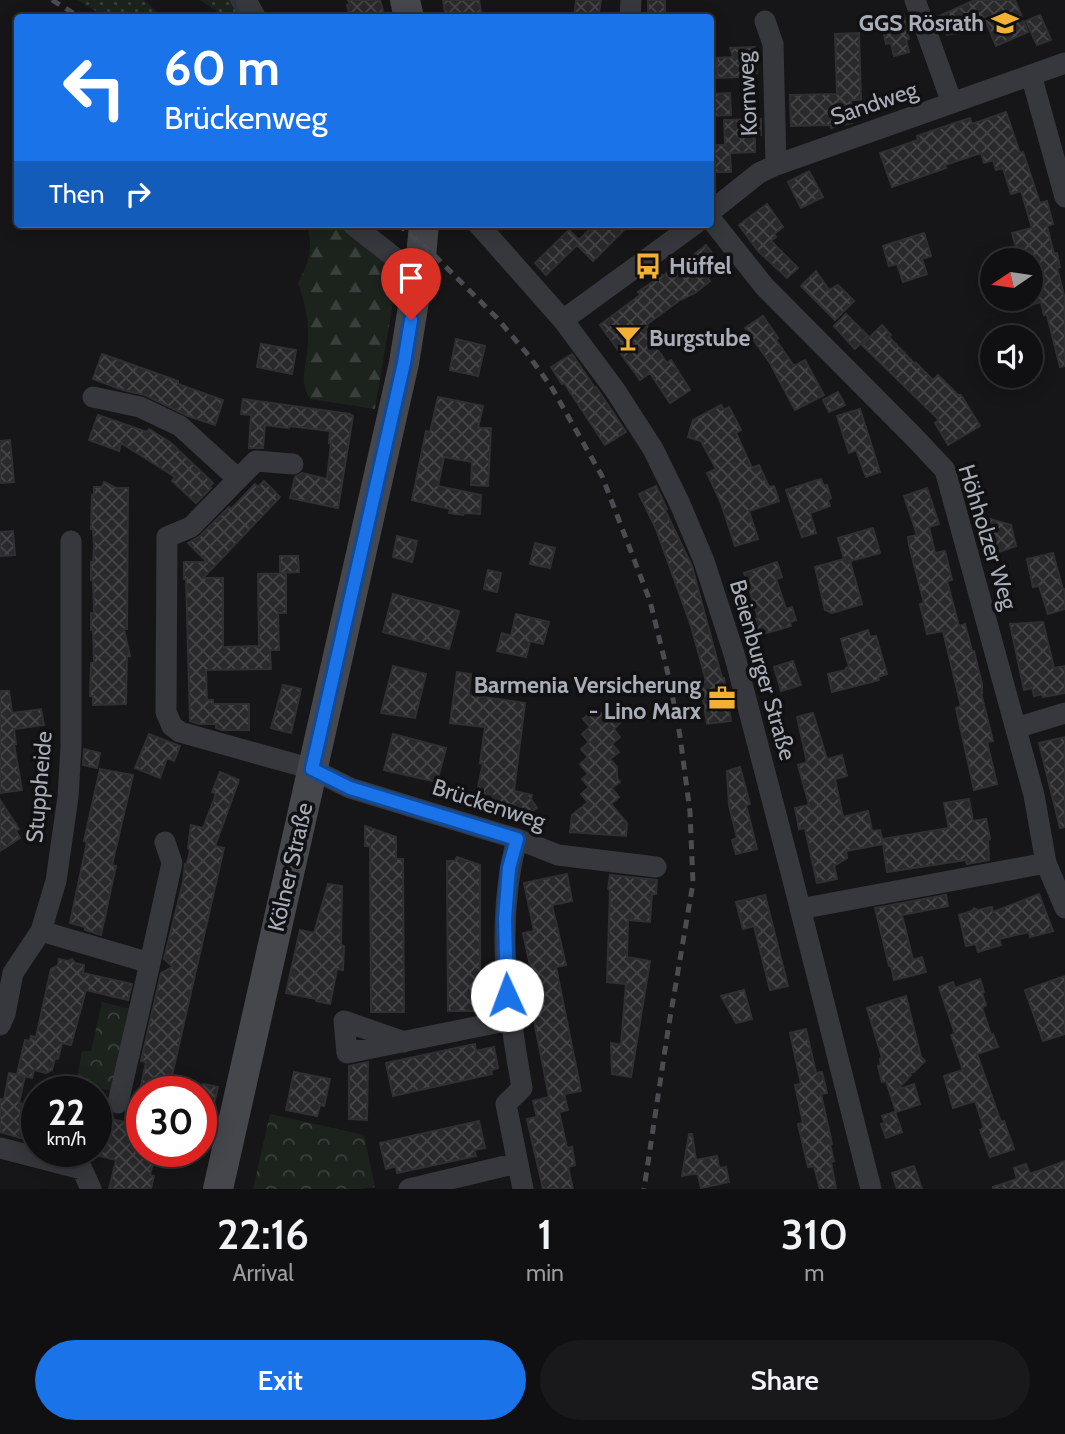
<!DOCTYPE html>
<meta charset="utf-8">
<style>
body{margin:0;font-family:Cabin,sans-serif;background:#19191b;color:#f1f3f6;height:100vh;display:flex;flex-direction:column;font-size:26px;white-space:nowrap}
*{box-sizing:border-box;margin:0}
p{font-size:23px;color:#9c9d9f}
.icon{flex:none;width:38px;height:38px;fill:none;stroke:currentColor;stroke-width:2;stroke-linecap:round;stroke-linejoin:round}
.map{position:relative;height:1189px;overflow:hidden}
.side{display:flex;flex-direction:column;background:#101012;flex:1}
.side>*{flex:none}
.guide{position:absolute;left:14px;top:14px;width:700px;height:214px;border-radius:7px;box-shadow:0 4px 18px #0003,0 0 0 2px #303032;background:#1a73e8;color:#fff;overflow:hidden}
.needle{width:46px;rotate:257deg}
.tools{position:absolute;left:980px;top:248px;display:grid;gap:14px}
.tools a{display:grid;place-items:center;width:63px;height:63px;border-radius:50%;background:#101012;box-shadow:0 4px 18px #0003,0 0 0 2px #303032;font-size:35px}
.speed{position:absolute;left:21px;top:1076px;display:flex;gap:14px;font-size:35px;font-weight:700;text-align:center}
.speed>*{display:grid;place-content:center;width:91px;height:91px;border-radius:50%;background:#101012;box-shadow:0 4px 18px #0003,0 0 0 2px #303032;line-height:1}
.speed small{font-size:18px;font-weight:400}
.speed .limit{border:10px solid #d22;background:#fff;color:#111}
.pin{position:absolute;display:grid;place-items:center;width:60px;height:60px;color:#fff;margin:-72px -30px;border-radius:50% 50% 50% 0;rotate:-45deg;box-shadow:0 0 7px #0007}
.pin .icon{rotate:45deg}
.me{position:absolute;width:77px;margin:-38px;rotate:358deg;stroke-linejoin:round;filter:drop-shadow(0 0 5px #0008)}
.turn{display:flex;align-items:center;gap:24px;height:147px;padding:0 35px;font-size:32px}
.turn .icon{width:91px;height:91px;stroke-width:2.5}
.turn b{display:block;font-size:49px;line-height:60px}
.then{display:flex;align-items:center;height:66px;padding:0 35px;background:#0003;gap:14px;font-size:26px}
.eta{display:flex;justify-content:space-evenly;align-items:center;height:119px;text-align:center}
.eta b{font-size:42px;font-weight:600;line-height:49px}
.cta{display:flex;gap:14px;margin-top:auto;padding:14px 35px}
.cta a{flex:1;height:80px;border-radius:42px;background:#1a73e8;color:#fff;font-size:28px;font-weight:600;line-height:80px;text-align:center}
.cta a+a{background:#19191b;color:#f1f3f6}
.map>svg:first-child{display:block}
.grass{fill:url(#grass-dots)}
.forest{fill:url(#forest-firs)}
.park{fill:url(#park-crowns)}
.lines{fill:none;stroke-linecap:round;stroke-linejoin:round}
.stream{stroke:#2c353c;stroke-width:5}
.building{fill:url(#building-cross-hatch);stroke:#303034;stroke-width:2}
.street{stroke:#37383d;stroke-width:21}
.secondary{stroke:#45474d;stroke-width:30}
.rail{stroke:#4a4c52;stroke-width:5;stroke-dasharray:9 7;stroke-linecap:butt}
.route-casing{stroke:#114b97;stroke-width:18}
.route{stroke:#1a73e8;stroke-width:12}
.labels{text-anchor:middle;stroke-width:7;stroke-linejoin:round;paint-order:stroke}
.poi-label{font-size:23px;font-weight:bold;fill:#a8adb8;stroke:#111113;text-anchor:end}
.street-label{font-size:23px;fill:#a8adb8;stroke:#111113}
</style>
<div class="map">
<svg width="1065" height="1189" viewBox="0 0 1065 1189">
<defs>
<pattern id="grass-dots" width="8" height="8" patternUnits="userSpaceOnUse" patternTransform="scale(1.75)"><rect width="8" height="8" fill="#1c231d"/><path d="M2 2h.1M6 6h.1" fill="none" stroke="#3a403c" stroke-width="1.8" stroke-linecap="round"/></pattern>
<pattern id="forest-firs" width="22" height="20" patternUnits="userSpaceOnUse" patternTransform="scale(1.75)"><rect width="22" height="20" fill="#1c231d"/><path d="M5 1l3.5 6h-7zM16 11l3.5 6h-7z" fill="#3a403c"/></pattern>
<pattern id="park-crowns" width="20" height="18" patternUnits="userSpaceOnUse" patternTransform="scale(1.75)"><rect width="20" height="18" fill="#1c231d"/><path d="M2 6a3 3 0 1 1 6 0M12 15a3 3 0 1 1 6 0" fill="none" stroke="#3a403c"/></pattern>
<pattern id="building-cross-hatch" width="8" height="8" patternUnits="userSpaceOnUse" patternTransform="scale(1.75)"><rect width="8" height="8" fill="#29292c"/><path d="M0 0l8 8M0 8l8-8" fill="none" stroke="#454548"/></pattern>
</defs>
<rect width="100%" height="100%" fill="#161618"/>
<path class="grass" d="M78,0H144L163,17H105Z
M200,0H237L248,17H225Z"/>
<path class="forest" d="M307,224H345L399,267L375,409L310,399C298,378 307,367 308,344C309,320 306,306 298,283C310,259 313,251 307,224Z"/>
<path class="park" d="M102,1002L131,1009L112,1091L76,1083L82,1051H91Z
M270,1114L364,1135L375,1187L361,1189H253Z"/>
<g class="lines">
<path class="stream" d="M232,0L242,18"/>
</g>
<path class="building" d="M348,0H380L384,14L374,18H350L347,5H350Z
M443,0H479L482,18H446Z
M576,0H601L598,18H574Z
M648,0H665V16H648Z
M975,0H1015L1028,32L996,46L986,22L955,34L954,33L947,35L939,16Z
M904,15L909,39L906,40L909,52L894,56L891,43L886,44L881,21Z
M1040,15L1051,40L1037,45L1026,21Z
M859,33L861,100H851L852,123L831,128V125L791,126L790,95L837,94L835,34Z
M755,47L757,73L741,74V77L717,78V58L733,57L730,48Z
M730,93L731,115L710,116V94Z
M1006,112L1020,153L1023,152L1040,203L1047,201L1053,224L1047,226L1054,254L1057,253L1060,267L1057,268L1065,299V366L1060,367L1047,315H1044L1041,302L1031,305V261H1025L1023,253L1018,254L1012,233L1032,228L1021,191L1011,194L1003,168L996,170L993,160L984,163L981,153L945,165L946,168L892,187L880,153L918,140L917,136L952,124L970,118L972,124Z
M761,119V135L755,136V152L730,153L731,172H710V145H725L724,120Z
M809,171L823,197L801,208L788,182Z
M767,204L783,227L774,234L776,237L771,241L798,268L787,278L758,251L739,225Z
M595,224H630L593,261L577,245L546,275L535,263L569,230L579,240Z
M924,233L931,256L922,259L927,274L903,282L897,264L889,266L883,246Z
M706,245L723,267L708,278L710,281L695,293L680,300L646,325L650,330L646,333L667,363L671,360L690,390L670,403L650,373L640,380L600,325L640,295L638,292L662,275L663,276L669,271L671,273Z
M816,271L829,290L838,285L854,301L835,320L801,286Z
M846,314L868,336L855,349L834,326Z
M763,316L778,338L776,340L794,366L805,360L824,395L795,410L770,363L745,328Z
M882,325L891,335L889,337L915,364L916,363L933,380L938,375L958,395H961L980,426L948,445L935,423L939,420L862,345Z
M456,339L485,346L478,376L450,370Z
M261,344L296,350L292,374L257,367Z
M102,354L178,381V384L223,400L215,425L188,416L145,395L123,390L93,379Z
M572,354L595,388L596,387L626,432L605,445L564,383L562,384L551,367Z
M838,392L845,405L829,412L823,400Z
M438,397L483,406L478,428H491L488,486L471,485L472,462L444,457L438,486L481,495L480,514L464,513L463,515L449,513L450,509L412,500L426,431L430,432Z
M243,399L350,414L353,416L338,508L290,498L295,477L302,473L327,479L331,443H329L330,431L289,426V428L265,425L263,448H249L251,415L241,414Z
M721,405L724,410L729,407L741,430L736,433L752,468L759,465L769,487L774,486L779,501L749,511L758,539L735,546L721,503L707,473L716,469L701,441L688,437L693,420Z
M860,409L880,472L866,477L856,450L849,453L837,416Z
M98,415L147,432L149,429L171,443L213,483L209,487L211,488L196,503L172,481L175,477L121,443L119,451L89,440Z
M10,440L14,482L0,483V441Z
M821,479L824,486L827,485L831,498L828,500L830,506L810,513L816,533L802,537L786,490Z
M264,481L280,497L203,578H223V647L259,646L258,574L286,573V613H278L279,650H270L271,669L206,670L207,700H213V704H249V730H222L216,728V724H199L190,721L186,579H184V562H207L188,543L200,536L229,507L231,509L255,484L258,487Z
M104,482L116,488H128L127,629H124L130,656H127L126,704L93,705V696H90L91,663H94L93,630H91V613H94L93,580H91V562L93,563L94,546L93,529H91L92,495H94V487H102Z
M656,486L667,509L665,510L692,566L722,678H724L731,721L707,724L700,682L706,681L691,626L656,529L639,494Z
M927,488L939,524L929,527L935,553L945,551L952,580L947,581L959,626L965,624L972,651H974L982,684V693H981L993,741L987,742L997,784L974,790L956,708L961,706L943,631L927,634L920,604L924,603L909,545L908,537L917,535L904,496Z
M987,518L1011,525L1016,546L996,553Z
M873,528L880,553L850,561L862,604L832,613L825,610L815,567L844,559L838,538Z
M13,531L15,555L0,556V532Z
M397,536L417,541L412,562L393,557Z
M535,543L555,548L550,568L530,564Z
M1053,553L1063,590L1065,589V609L1048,614L1039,586L1033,587L1027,559Z
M280,556H298L299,572L280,573Z
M777,562L782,577L776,579L786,609L792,607L796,620L790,622L791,626L763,634L762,630L756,632L752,620L758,618L744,573Z
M488,570L501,573L497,592L484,589Z
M393,594L459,611L449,649L383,632Z
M516,614L549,622L543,644L530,641L526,657L497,651L502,633L511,636Z
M1043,622L1054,668L1065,666V693L1043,697V694L1034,696L1032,688L1024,690L1010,624Z
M868,630L870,637L876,636L887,674L878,677L879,680L832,692L828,674L846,670V668L849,667L841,639Z
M793,661L801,685L781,691L774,667Z
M393,666L426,674L415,718L381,713Z
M457,672L471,674L469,695L525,703L514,791L532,795L531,799L537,808L529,813L526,824L494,816L490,809L493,795L477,792L483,763H480L485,727L450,723Z
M283,685L301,689L291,733L271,728Z
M0,691H9L12,713L41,709L44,725L14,729L16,744H14L22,790L0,793Z
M592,712L615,714L621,722L614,729L620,737L612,744L619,752L610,759L617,767V778L620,782L612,788L619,797L611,804L627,823L626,836L570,832L572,815L588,802L581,794L589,787L582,779L588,774L580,764L588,757L581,749L589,742L582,734L590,727L583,719Z
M813,713L827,759L842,755L847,776L835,779L843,817L868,811L872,831L880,830L883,843L882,839L949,828L944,803L969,799L973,821L986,819L990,839L988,840L989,860L967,864L966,860L887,872L883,844L846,851L847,858L834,866L837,879L817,883L805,828L799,829L795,808L809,805L798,765L807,762L797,717Z
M149,734L180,746L174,761L167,758L160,778L135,768Z
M393,734L446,748L437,782L384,770Z
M1065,737V827L1060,828L1039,743Z
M84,749L100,753L97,768L83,765Z
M740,767L750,804L746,805L757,849L736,854L732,840L737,838L729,805L727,771Z
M100,769L133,775L112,865L116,866L101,935L85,930V927L70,923L87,842L84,841Z
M220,772L239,780L215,846L224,848L170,1084L157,1086L156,1089L141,1086L146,1062L141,1061L161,973L173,967L164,959L183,882L185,864L187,863L190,851L188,848L191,825L203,828L216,794L212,792Z
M0,800L19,829L16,831L20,838L0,851Z
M365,826L396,837V859H403L404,1012H371L370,846H365Z
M457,857L480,865V1011H448L447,861H455Z
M567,874L572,901L552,905L566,965L556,967L581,1091L564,1094L568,1110L559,1112L567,1148L572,1147L575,1165L568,1167L573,1189H543L527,1119L537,1117L533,1101L549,1097L528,990L535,989L523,933L534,931L524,883Z
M610,875L657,880L656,894H652L650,922L628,920L627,957L650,961L631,1077L612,1074L611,1043L621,1045L626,984L607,982L610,890L608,889Z
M328,884L342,886L341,945L344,946L343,970L337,969L330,1004L316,1001V999L286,993L300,930L314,933Z
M1039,894L1053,931L1030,937L1029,932L999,939L1001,945L978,952L976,944L966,946L959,915L972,911L974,908L978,910L992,907L993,912Z
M765,895L788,986L770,990L754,926L743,929L736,902Z
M946,895L948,906L902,915L913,960L922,957L926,972L894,980L891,966H889L875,908Z
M59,959L68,961L72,959L75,963L84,965L83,973L132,984L128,1000L86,990L71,1045L62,1043L58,1059L55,1058L52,1070L46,1073L34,1070L32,1078L17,1074L25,1040L30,1041L31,1036L36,1037L51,969L58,965Z
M1065,976V1034L1043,1041L1025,990Z
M980,979L984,992L982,993L986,1005L982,1007L991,1035L993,1034L998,1047L977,1054L1001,1122L1004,1121L1014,1149L990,1157L980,1130L984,1128L975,1101L953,1108L944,1076L963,1070L951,1035L955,1034L939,987L953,982L955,988Z
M744,990L752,1019L736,1023L721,996Z
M906,996L921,1057L925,1061L914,1072L910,1073L911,1075L897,1090L914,1084L920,1104L896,1112L886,1081L882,1082L878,1066L881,1065L880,1059L882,1058L867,1008Z
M806,1029L816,1073L822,1072L827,1093L821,1094L832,1144H830L834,1161L831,1162L836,1189H820L814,1166L808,1167L798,1124L803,1123L795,1085L801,1084L790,1033Z
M475,1044L476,1051L494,1047L498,1068L491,1070L492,1074L393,1096L386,1063Z
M368,1062L367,1120L349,1119V1066Z
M294,1072L330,1079L324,1106L320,1105L317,1116L286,1110Z
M9,1073L25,1076L19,1103L37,1107V1143L0,1132V1099L4,1100Z
M203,1084L218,1087L207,1134L201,1133V1093Z
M895,1112L902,1132L886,1138L881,1124L885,1123L882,1116Z
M99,1116L142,1126V1152H156L150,1175L154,1176L151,1189H109L116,1160L96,1155V1121L98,1122Z
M479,1121L485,1148L474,1150L476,1156L397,1173L396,1166L386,1169L380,1143Z
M689,1134H692L696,1160L717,1156L719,1167L721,1168L726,1167L729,1182L701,1188L697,1171L698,1173L682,1176Z
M1065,1161V1189H993V1187L1017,1179L1014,1168L1026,1164L1030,1174Z
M914,1166L922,1189H897L892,1173Z"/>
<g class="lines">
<path class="street" d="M246,0L256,18
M915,0L952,103
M630,18L631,0
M765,21L773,44L776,165
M1031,75L1065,197
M710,212L759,173L776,165L1065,63
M710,218L764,286L914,437L945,470L1034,795L1046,863L1065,908
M352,224L418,276
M478,224L563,320L615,390L653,449L680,504L704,561L735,657L792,876L871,1189
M563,320L695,224
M93,397L140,407L180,426L238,479L256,461L293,464
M238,479L191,527L167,537L166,712L172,726L180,732L312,769L350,788L517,839L558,855L656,867
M1016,728L1065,713
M517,839C495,923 507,1003 522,1088L506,1104L523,1189
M800,909L1046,863
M41,931L150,963L118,1103
M150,963L172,863L165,842
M0,1025L5,1014L13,973L41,931L56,881L68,797L71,747V541
M404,1042L344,1021L347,1053L510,1020
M0,1148L82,1169L91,1189
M409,1189L517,1163"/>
<path class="secondary" d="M405,0L409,18
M218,1189L404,363L421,257L424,224"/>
<path class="rail" d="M52,0L81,18
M398,224L431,252L497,318L529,356L552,388L602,476L650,601L669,678L680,736L690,812L693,883L668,1030L644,1189"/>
</g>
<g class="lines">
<g class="route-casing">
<path id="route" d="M411,320L404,363L312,769L350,788L517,839L509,868L505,919L507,995"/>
</g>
<use href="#route" class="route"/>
</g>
<defs>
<g id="school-bare" transform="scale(2.1)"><path d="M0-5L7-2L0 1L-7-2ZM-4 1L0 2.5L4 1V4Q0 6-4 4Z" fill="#f2b134" stroke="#111113" stroke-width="2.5" paint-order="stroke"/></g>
<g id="bus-bare" transform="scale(2.1)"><path d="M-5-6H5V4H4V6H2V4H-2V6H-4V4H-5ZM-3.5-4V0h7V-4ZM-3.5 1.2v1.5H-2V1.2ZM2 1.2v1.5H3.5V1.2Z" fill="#f2b134" stroke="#111113" stroke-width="2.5" paint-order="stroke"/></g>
<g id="bar-bare" transform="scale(2.1)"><path d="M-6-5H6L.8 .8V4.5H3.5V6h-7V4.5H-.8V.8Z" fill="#f2b134" stroke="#111113" stroke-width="2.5" paint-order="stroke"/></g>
<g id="office-bare" transform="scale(2.1)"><path d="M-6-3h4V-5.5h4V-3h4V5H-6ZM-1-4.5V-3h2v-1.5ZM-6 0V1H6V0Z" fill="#f2b134" stroke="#111113" stroke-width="2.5" paint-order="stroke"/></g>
</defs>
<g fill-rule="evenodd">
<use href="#school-bare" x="1005" y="23"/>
<use href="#bus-bare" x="648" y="266"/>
<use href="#bar-bare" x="628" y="338"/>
<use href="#office-bare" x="722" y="698"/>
</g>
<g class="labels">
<g class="poi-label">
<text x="984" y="31">GGS Rösrath</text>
<text x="669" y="274" text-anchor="start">Hüffel</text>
<text x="649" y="346" text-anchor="start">Burgstube</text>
<text x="701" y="693">Barmenia Versicherung<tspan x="701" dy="26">- Lino Marx</tspan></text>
</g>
<g class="street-label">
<text transform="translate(747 94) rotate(-93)" y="8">Kornweg</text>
<text transform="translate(874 103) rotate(-19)" y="8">Sandweg</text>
<text transform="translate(988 537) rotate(73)" y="8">Höhholzer Weg</text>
<text transform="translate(763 670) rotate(74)" y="8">Beienburger Straße</text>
<text transform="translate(39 787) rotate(-85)" y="8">Stuppheide</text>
<text transform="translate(489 804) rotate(18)" y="8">Brückenweg</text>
<text transform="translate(290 867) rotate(-77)" y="8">Kölner Straße</text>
</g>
</g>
</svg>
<div class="tools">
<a><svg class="needle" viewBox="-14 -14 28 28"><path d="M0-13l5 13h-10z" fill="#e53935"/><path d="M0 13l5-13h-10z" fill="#9c9d9f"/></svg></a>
<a><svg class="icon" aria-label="sound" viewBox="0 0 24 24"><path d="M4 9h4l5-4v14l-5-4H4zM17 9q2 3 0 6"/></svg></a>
</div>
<div class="speed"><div>22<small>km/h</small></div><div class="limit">30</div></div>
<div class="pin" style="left:411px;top:320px;background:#d93025"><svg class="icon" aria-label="arrive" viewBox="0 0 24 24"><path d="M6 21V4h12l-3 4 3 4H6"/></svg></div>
<svg class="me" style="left:507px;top:995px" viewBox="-20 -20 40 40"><circle r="19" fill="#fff"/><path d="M0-13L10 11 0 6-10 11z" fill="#1a73e8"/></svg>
<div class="guide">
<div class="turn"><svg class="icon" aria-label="left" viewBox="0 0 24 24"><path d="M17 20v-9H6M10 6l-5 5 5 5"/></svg><div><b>60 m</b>Brückenweg</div></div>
<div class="then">Then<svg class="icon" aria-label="right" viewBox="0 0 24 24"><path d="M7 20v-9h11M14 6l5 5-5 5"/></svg></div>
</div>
</div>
<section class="side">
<div class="eta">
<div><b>22:16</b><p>Arrival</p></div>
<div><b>1</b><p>min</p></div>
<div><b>310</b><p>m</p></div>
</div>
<div class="cta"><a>Exit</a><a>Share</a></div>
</section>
